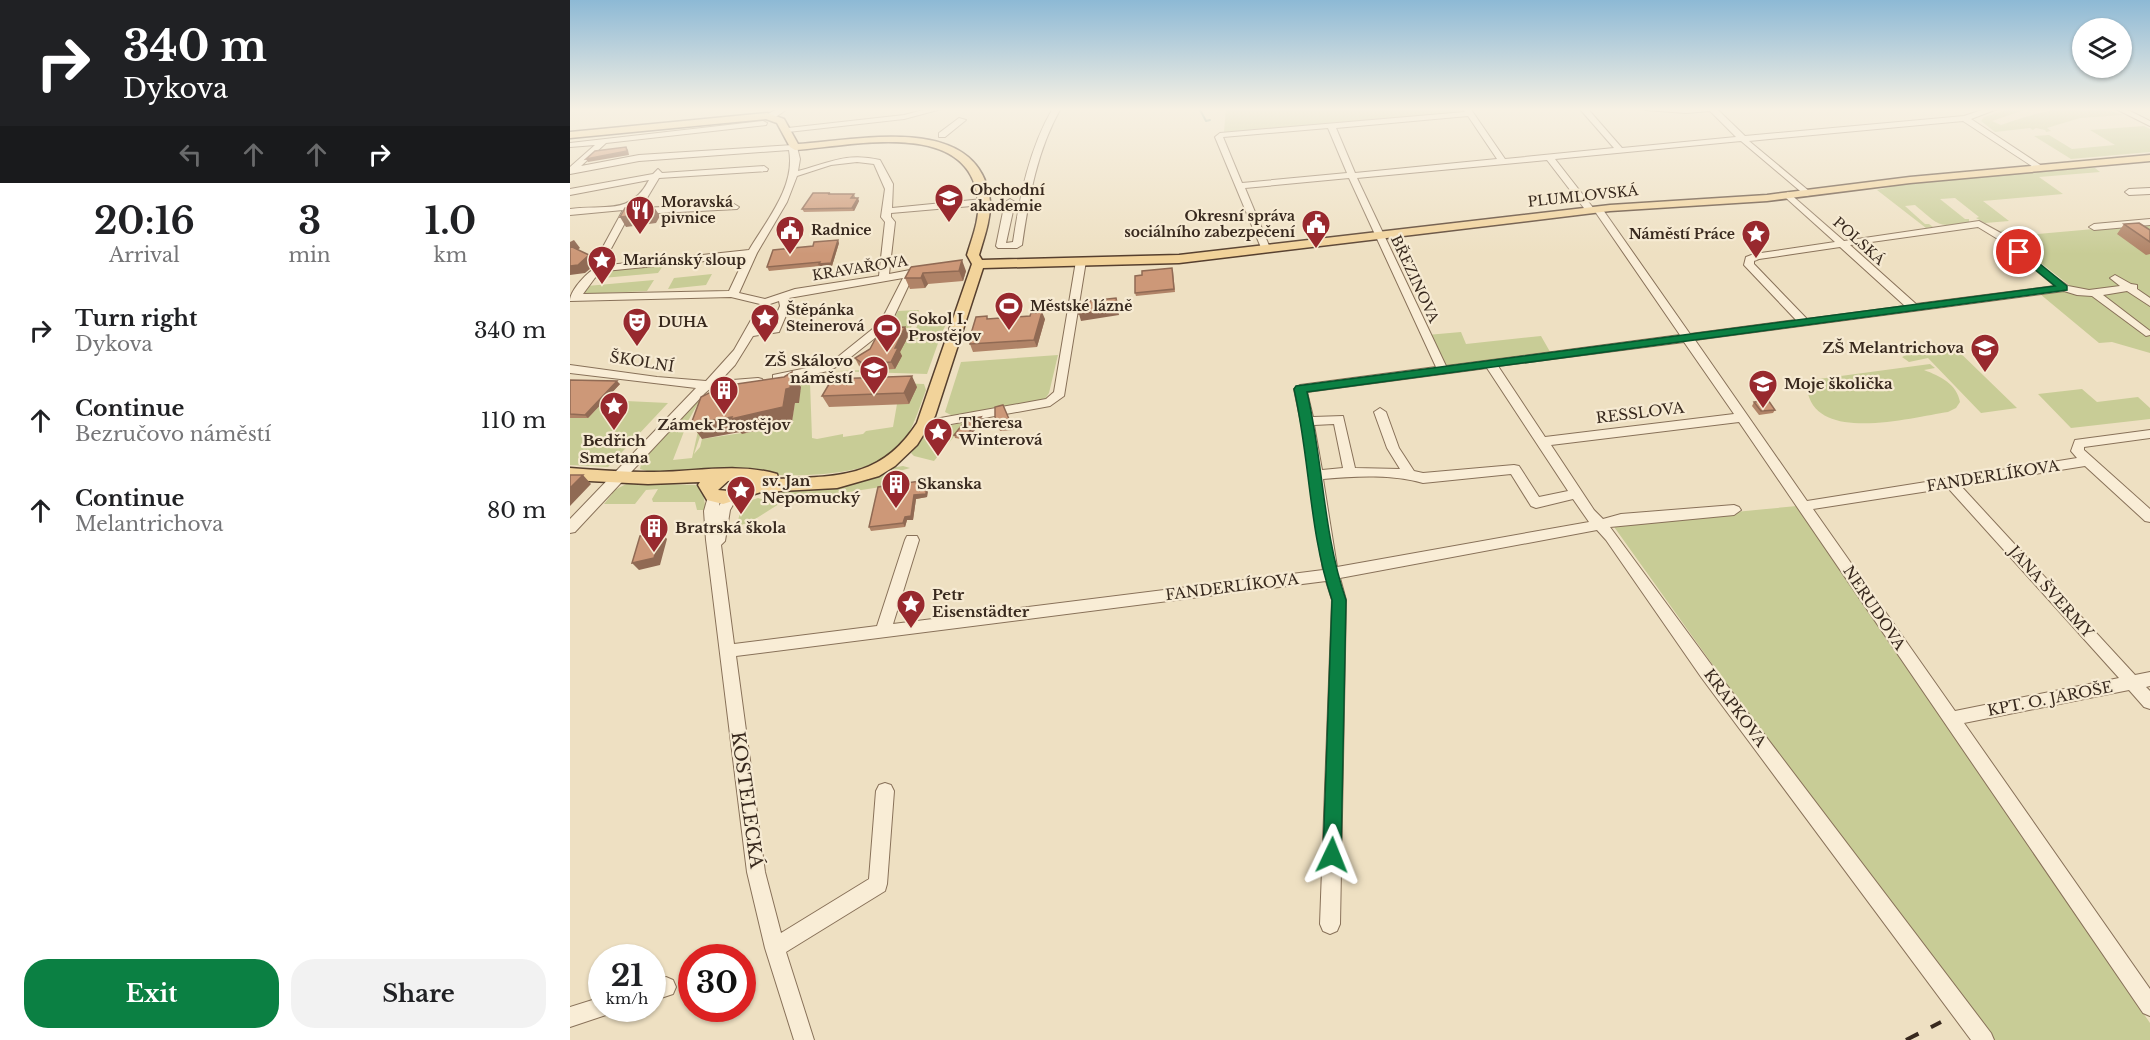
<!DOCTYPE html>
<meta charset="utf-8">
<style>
body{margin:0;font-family:"Libre Baskerville",serif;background:#f2f2f2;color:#202124;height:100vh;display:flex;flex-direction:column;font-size:22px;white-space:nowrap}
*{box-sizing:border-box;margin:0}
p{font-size:20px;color:#757577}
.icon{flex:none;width:33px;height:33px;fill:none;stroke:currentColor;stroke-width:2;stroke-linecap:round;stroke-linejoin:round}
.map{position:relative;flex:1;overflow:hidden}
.side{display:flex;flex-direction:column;background:#fff;width:570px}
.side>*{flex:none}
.hud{background:#202124;color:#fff;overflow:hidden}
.controls{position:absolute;left:1502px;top:18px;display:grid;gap:12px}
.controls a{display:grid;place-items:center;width:60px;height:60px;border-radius:50%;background:#fff;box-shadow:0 2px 4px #0004;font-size:30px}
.speed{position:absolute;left:18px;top:944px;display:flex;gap:12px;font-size:30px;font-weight:700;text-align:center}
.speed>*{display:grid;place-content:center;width:78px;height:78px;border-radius:50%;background:#fff;box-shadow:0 2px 4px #0004;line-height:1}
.speed small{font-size:15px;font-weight:400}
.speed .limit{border:9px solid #d22;background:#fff;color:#111}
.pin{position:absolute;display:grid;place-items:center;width:51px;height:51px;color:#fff;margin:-26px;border:3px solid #fff;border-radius:50%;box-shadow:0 2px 6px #0007}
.me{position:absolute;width:66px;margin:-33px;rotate:2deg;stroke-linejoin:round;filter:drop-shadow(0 0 4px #0008)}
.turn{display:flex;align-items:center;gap:21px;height:126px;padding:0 24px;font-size:27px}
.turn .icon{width:78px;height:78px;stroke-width:2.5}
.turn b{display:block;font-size:42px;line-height:51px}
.lanes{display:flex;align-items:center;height:57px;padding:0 24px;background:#0003;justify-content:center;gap:30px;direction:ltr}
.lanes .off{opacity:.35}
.eta{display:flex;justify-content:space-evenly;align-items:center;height:102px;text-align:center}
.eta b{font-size:36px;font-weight:800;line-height:42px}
.cta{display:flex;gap:12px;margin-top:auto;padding:12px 24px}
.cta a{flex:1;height:69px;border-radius:24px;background:#0b8043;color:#fff;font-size:24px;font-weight:800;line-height:69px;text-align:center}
.cta a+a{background:#f2f2f2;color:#202124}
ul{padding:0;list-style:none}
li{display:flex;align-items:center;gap:18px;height:90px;padding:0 24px}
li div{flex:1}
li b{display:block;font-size:22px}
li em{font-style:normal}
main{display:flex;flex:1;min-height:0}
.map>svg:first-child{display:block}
.green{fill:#c8cc96}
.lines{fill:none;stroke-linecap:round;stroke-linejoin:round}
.stream{stroke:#6c8f85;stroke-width:2}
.minor-casing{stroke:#887159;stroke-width:2}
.major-casing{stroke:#563f2e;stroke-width:3}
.minor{fill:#f9edd6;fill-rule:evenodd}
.major{fill:#f2d39a;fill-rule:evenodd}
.rail{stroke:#38291e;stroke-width:4;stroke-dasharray:14 14;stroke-linecap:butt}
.wall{fill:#b08367}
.shaded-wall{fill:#906a54}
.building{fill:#cd9878;stroke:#906a54;stroke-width:1.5}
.route{fill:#0b8043;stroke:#07532c;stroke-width:1.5}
.labels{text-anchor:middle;stroke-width:4.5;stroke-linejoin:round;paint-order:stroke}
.far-poi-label{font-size:14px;font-weight:bold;fill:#38291e;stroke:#f6ead2;text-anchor:start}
.far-street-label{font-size:14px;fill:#38291e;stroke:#f6ead2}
.poi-label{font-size:15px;font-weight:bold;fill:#38291e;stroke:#f6ead2;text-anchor:start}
.street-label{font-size:15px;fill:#38291e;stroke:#f6ead2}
.near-street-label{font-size:18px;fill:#38291e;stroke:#f6ead2}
</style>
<main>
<section class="side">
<div class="hud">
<div class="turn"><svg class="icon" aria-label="right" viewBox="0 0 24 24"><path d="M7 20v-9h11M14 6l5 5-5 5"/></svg><div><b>340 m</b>Dykova</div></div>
<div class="lanes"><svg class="icon off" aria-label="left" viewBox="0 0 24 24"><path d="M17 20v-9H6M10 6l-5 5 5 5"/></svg><svg class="icon off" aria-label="ahead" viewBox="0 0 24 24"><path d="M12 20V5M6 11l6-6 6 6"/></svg><svg class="icon off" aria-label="ahead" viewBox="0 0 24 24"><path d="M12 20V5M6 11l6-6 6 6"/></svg><svg class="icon" aria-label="right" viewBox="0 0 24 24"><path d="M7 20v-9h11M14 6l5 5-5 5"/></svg></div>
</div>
<div class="eta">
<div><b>20:16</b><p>Arrival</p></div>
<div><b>3</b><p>min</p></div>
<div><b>1.0</b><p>km</p></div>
</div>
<ul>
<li><svg class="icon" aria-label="right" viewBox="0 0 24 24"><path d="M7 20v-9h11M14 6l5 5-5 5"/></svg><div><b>Turn right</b><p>Dykova</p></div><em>340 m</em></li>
<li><svg class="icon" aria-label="ahead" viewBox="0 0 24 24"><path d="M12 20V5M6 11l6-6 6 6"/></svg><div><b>Continue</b><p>Bezručovo náměstí</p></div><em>110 m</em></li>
<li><svg class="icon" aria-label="ahead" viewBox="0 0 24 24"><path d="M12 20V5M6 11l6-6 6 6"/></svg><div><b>Continue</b><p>Melantrichova</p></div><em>80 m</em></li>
</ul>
<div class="cta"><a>Exit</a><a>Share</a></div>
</section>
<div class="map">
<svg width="1580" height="1040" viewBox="0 0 1580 1040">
<rect width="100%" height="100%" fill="#eee0c2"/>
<path class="green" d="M656,108H890L891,109L884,113L654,132Z
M1443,108H1460L1422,121L1431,125C1476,110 1506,100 1553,115L1510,118L1477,128L1481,131L1476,132L1475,130L1466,128L1463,130L1460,128L1425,132L1411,121L1414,117Z
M1574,126L1580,129V152L1501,159L1464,136L1479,135L1502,149L1545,145L1520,130Z
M1525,168L1530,172L1469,177L1493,194L1413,201L1439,221L1415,223L1406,218L1409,217L1385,198L1370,199L1395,219H1399V223C1367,228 1369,225 1345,205L1335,206L1355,224H1359L1363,227L1356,228L1307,190L1342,182L1473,170Z
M1580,224V353L1542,342L1529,343L1470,294L1504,289L1430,231L1446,227L1457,235Z
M95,263L88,273L22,279L33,270Z
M142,274L136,285L98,289L104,278Z
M84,280L77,291L15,294L14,291L17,286Z
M349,310L341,328L319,329L328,311Z
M382,314L372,332L357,374L261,371L263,369L265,371L325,369L328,355L336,338H342L350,319L371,318L372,315Z
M891,332L896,344L971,336L983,357L873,371L857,335Z
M1380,343L1447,408L1411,413L1358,358L1339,362L1332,357L1357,345Z
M488,355L479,393L475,399L464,403L385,417L375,412L391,362Z
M1360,364L1365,368L1354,370C1370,376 1387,384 1390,402L1386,408L1378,412C1343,417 1251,443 1238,394L1241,386L1230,387L1226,382Z
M237,381L240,382L242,438L247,439L273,434V437L293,434L296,431L323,427L327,404H339L325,383L354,384L356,390C350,406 345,422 337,437C317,475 244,476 207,475C195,474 183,469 171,469C140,468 100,479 70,469L72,460L134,393L118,421L103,460L122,458L132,413L143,399L124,454L130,447L132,439L205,428L207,425L224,422L222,420L225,403L229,401L226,394L231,390L181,392Z
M1512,389L1527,402L1568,397L1580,408V419L1501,428L1468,394Z
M35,400L98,403L38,467L0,465V418H18Z
M396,422L364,461L344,456L341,453L359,430Z
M333,466L340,468L326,472L325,482L331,481L330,484L221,501L192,494L195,488Z
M58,483L125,485L132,488L136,510H127L125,502H83L82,499L88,489L76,490L65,504H34L42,494L39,493Z
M188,498L209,504L182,521L166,527L173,503Z
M1227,506L1580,1023V1040H1425L1165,696L1042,524Z"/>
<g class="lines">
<path class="stream" d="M629,108L636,121L640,120"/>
<g class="minor-casing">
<path id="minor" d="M209,108H219L204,118H198V114Z
M361,108H375L334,119L218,132L214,130L218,128L334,115Z
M483,108H491C467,150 459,197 452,245L447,248H428L426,246L435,202L440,199L445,202L436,243L443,242C450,196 459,149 483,108Z
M892,108H900L935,159L1044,148L1009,108H1017L1052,148L1166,137L1140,111L1116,113L1076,110L1072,108H1146L1175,136L1394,116L1418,108H1430L1401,119L1475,168L1468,170L1393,121L1179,141L1239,191V195L1236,196L1171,141L985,159L1024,209L1031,207L1120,334L1226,320L1174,265L1176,257L1184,254L1265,242L1215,197L1214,195L1218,192L1274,241L1409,221L1438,237L1474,269L1498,286L1519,290L1550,286L1540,278L1545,275L1561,284L1567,285V289L1580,298V306L1557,291L1533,295L1580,331V335L1576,336L1522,296L1507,295L1494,291L1125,340L1237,501L1507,458L1501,451L1505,440L1580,430V438L1514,447V450L1580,509V522L1575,521L1515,466L1391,486L1565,675L1580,672V686L1576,687L1580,691V709L1574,707L1559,690L1394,723L1580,989V1016L1573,1013L1169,422L981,445L1024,510L1033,519L1051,514L1164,505L1169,507L1171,510L1164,515L1040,527L1143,667L1421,1033L1424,1040H1401L1131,677L1036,540L1027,530L770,578L776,600L770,924L767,931L760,934L753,931L750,924L762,600L756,581L166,656L195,872L211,933L299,879L306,791L309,785L315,783L321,785L324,791L317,884L315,891L216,952L244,1040H224L195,948L177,872L136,540L134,511L139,493H149L151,496L149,506L156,493H166L168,496L160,510L155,541L151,545L164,644L307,626L335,540L337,536H347L349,540L323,624L753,570L735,442L724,389L730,385L866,367L779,178L675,188L700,248L692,250L645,137L650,133L895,112ZM898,116L927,159L785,173L766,128ZM758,128L777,173L672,183L653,137ZM977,160L1017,212L1024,210L1110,335L876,366L787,178ZM1408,227L1431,241L1485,286L1346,304L1280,245ZM1270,247L1335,306L1237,319L1184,264V261L1189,259ZM1114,342L1164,414L975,437L928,366ZM917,368L998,491L969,497L949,466L944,465L853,473L844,471L829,448L816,412L810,408L804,412L817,448L830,469L785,468L773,416L743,417L737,392ZM764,424L773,468L752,470L744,425ZM941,474L961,506L966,508L1003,499L1019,522L767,567L753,479C785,476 822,474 853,483ZM1378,488L1549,678L1385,711L1243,509Z
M1544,108H1554L1580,121V126Z
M389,118L396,120L375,137H369V133Z
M193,121L197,123L196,125L36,143L11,166L69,155L223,145L227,147L230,159L228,171C259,163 276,152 310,160L323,184L322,208L413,199L418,202L413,205L321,213V217L325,222L319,274L340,270L350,273L343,276L319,327L272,364L258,371L207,382L203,381V375L251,365L264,360L310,323L333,278L219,298L220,306L209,332L183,336L165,365L150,381L188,378L192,379L194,382L192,385L141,388L135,393L5,532L0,533V519L126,388L0,373V365L87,377L136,381L164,350L190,304L161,297L0,301C0,290 18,271 29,266L179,250C196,221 226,186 219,150L69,161L0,174V167L25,145L0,147V143ZM287,162L304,164L315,189L311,217L315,222L309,276L225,289L195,299L169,293L187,253L217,202L227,176L261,165ZM175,257L159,291L13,294L27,275L35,271ZM209,301L210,306L201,327L187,329L200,304Z
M194,166L198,169L197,171L89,178L77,198L63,208L36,258L28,256L53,210L0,215V209C35,204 60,216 79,180L0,195V189L83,174L88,169L92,173Z
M1580,188V194L1559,195L1555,192L1559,189Z
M164,204L169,207L167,209L70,214L65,211L70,208Z
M1580,219V225L1524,230L1519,227L1524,224Z
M511,258L516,261L494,396L480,406L354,429L350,428L348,425L350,422L354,421L476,399L484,392L506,261Z
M96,977L103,980L106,987L103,994L82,1001V981Z
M32,997V1008H42L39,1014L0,1027V1007Z"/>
</g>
<g class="major-casing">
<path id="major" d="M197,113L214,119L228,144C289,140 410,112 420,201C421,219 414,238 409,255L412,260L609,255L1040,205L1197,195L1340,177L1580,155V161L1340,183L1197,201L1040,211L609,263L413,268L365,416L347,445L325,466L309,476L267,488L191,492L153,504L137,500L128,485L130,482L78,484L0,480V468C26,470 52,472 78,472C120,473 166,462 207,474L208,479C267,476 311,479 347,423L402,264L397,255C402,238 410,219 408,201C401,117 281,146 225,150L220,147L207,123L196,119L0,138V132ZM168,480L171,481L158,491L148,490L158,481Z"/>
</g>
<use href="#minor" class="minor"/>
<use href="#major" class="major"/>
<path class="rail" d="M1336,1040L1371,1022"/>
</g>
<path class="wall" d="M260,194H284L285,197L289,201L284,211L234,212L232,209Z
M1554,224L1580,230V254L1576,255L1547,234Z
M269,243L262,266L251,268L250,266L199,271L197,267Z
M341,267L396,271L393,281L358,284L355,288L340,289L335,278Z
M603,271L605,292L566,296L565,293Z
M419,319H475L467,347L403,352L400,344L401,340L400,337Z
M335,327L339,335L330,352L332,356L325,369L296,371L289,366L285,358Z
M0,380L50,384L18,418H0Z
M347,387L339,404L259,407L252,396Z
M1184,402L1205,410L1203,413L1189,415L1182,406Z
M433,405L444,430L430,431L425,420Z
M412,421L397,440L385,438L384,435Z
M357,480L359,483L357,497L346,499L343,520H337L335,527L301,531L299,527Z"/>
<path class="shaded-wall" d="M56,147L58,150L59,155L18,162L16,159Z
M288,198L289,201L284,211L282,208Z
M84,207L90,216L86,223L56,227L50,217Z
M4,240L10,248L3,253L0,249V242Z
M268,240L269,243L262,266L251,268L249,264Z
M19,255L26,264L15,273L0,275V266Z
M392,260L396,271L393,281L389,271Z
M353,273L358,284L355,288L351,278Z
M546,298L549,315L511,321L509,314Z
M472,312L475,319L467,347L464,340Z
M335,327L339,335L330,352L332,356L325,369L321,362L325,348Z
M222,372L231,387L229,403H225L222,422L172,434L170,432L132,439L121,424L216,389Z
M342,376L347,387L339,404L334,393Z
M47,381L50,384L18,418L15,415Z
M411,417L412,421L397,440L396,436Z
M13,475L21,484L0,506V488Z
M357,480L359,483L357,497L346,499L343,520H337L335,527L333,523L344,495Z
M91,532L97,539L90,565L69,570L62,563Z"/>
<path class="building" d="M56,147L57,151L16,159L25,151Z
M243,193H260L258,194H284L281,198H288L282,208L232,209Z
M84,207L80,214L50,217L55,208Z
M1569,223L1580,230V242L1554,224Z
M268,240L261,263L249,264L250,262L197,267L203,250L243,246L244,242Z
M0,246L19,255L8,265L0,266Z
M392,260L389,271L353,273L351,278H335L341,267Z
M602,268L604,289L565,293V276L572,275V271Z
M546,298L548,308L509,314L510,302Z
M472,312L464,340L400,344L402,337H400L406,317L417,316V319L460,316L461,313Z
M335,327L325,348H328L321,362L292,363L285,358L300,349L311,328Z
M222,372L220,388L216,389L213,407L161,419L162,417L121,424L131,397L153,386L214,377Z
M342,376L334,393L252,396L262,379Z
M0,380L47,381L15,415L0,414Z
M1198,400L1205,410L1191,411L1184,402Z
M433,405L439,419L425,420V407Z
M411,417L396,436L384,435L396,420Z
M0,475H13L0,488Z
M357,480L356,494L344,495L341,516L335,517L333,523L299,527L308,487Z
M91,532L84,558L62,563L70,536Z"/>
<linearGradient id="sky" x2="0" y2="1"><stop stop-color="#8db9d5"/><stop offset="0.43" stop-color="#f7f1e4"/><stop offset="1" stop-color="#f7f1e4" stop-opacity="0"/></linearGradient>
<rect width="1580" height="254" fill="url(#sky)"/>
<path class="route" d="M1446,250H1453L1497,286V290L737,392C753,460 753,534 776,600L771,855L768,861L762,864L755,861L753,855L762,600C739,533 740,459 724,389L726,386L1485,286L1446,254Z"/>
<defs>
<g id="school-pin" transform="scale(1.5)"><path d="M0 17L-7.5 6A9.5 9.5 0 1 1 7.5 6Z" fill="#98292e" stroke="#f6ead2"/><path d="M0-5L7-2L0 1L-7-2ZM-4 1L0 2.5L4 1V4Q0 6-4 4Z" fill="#fff"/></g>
<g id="restaurant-pin" transform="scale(1.5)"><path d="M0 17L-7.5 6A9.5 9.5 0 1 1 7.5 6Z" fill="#98292e" stroke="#f6ead2"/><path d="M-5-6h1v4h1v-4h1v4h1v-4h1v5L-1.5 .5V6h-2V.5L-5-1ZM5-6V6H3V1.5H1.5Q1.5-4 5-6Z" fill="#fff"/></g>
<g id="civic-pin" transform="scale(1.5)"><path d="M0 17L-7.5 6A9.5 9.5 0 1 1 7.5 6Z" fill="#98292e" stroke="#f6ead2"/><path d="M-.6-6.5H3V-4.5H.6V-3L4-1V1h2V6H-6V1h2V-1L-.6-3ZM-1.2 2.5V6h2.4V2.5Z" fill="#fff"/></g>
<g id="sight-pin" transform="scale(1.5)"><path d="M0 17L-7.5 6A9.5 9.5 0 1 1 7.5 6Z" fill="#98292e" stroke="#f6ead2"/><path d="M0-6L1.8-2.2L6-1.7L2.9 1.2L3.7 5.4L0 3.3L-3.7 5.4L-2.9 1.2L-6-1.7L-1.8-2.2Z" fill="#fff"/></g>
<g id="stadium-pin" transform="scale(1.5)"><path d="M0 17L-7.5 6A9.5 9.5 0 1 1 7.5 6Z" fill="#98292e" stroke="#f6ead2"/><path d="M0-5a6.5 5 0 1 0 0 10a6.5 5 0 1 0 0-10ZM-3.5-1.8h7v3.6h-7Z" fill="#fff"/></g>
<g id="theatre-pin" transform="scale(1.5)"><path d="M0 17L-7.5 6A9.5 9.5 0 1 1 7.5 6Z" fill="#98292e" stroke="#f6ead2"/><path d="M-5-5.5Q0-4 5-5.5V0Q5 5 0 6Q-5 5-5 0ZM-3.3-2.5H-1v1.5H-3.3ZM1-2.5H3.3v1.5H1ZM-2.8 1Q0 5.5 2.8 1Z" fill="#fff"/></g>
<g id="building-pin" transform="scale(1.5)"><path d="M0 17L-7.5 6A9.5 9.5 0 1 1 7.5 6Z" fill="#98292e" stroke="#f6ead2"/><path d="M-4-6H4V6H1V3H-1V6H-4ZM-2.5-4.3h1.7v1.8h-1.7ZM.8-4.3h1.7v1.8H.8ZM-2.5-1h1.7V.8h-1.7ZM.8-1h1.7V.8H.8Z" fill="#fff"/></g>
</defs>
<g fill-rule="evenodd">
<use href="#school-pin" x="379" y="198"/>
<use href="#restaurant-pin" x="70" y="210"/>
<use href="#civic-pin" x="746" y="224"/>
<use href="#civic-pin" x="220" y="230"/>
<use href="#sight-pin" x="1186" y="234"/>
<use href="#sight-pin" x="32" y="260"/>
<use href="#stadium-pin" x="439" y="306"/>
<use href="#sight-pin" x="195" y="318"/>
<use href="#theatre-pin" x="67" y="322"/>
<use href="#stadium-pin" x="317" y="328"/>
<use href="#school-pin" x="1415" y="348"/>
<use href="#school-pin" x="304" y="370"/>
<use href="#school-pin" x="1193" y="384"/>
<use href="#building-pin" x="154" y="390"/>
<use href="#sight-pin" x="44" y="406"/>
<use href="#sight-pin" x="368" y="432"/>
<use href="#building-pin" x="326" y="484"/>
<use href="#sight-pin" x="171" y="490"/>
<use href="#building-pin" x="84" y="528"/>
<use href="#sight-pin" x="341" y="604"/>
</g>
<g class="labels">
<g class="far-poi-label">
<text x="400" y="195">Obchodní<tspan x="400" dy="16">akademie</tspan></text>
<text x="91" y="207">Moravská<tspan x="91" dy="16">pivnice</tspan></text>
<text x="725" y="221" text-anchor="end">Okresní správa<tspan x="725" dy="16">sociálního zabezpečení</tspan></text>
<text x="241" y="235">Radnice</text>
<text x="1165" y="239" text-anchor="end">Náměstí Práce</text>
<text x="53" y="265">Mariánský sloup</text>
<text x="460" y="311">Městské lázně</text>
<text x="216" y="315">Štěpánka<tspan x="216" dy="16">Steinerová</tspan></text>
<text x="88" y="327">DUHA</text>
</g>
<g class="far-street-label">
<text transform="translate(1013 196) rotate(-6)" y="5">PLUMLOVSKÁ</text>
<text transform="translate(1289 241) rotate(42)" y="5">POLSKÁ</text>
<text transform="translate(290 268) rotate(-9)" y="5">KRAVAŘOVA</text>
<text transform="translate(845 279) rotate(65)" y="5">BŘEZINOVA</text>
</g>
<g class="poi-label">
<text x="338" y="324">Sokol I.<tspan x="338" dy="17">Prostějov</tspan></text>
<text x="1394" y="353" text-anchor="end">ZŠ Melantrichova</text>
<text x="283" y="366" text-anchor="end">ZŠ Skálovo<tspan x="283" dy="17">náměstí</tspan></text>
<text x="1214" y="389">Moje školička</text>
<text x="389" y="428">Theresa<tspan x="389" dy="17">Winterová</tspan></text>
<text x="154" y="430" text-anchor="middle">Zámek Prostějov</text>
<text x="44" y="446" text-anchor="middle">Bedřich<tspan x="44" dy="17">Smetana</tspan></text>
<text x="192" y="486">sv. Jan<tspan x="192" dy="17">Nepomucký</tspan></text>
<text x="347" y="489">Skanska</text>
<text x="105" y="533">Bratrská škola</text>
<text x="362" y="600">Petr<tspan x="362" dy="17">Eisenstädter</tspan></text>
</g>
<g class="street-label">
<text transform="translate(72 362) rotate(9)" y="5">ŠKOLNÍ</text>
<text transform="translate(1070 413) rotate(-7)" y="5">RESSLOVA</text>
<text transform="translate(1423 476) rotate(-9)" y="5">FANDERLÍKOVA</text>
<text transform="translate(662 587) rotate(-7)" y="5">FANDERLÍKOVA</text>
<text transform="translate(1481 592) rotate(48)" y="5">JANA ŠVERMY</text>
<text transform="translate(1304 608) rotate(56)" y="5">NERUDOVA</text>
<text transform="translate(1480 699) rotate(-11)" y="5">KPT. O. JAROŠE</text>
<text transform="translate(1165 708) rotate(53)" y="5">KRAPKOVA</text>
</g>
<g class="near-street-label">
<text transform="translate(177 800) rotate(82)" y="6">KOSTELECKÁ</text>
</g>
</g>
</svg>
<div class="controls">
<a><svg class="icon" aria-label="layers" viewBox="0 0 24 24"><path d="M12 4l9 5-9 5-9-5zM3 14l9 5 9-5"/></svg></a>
</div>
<div class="speed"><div>21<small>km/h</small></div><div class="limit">30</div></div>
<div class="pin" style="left:1449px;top:252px;background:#d93025"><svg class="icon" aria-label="arrive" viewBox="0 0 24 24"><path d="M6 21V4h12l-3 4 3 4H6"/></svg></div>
<svg class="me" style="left:762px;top:855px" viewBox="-20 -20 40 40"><path d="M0-17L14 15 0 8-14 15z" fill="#0b8043" stroke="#fff" stroke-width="4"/></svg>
</div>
</main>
